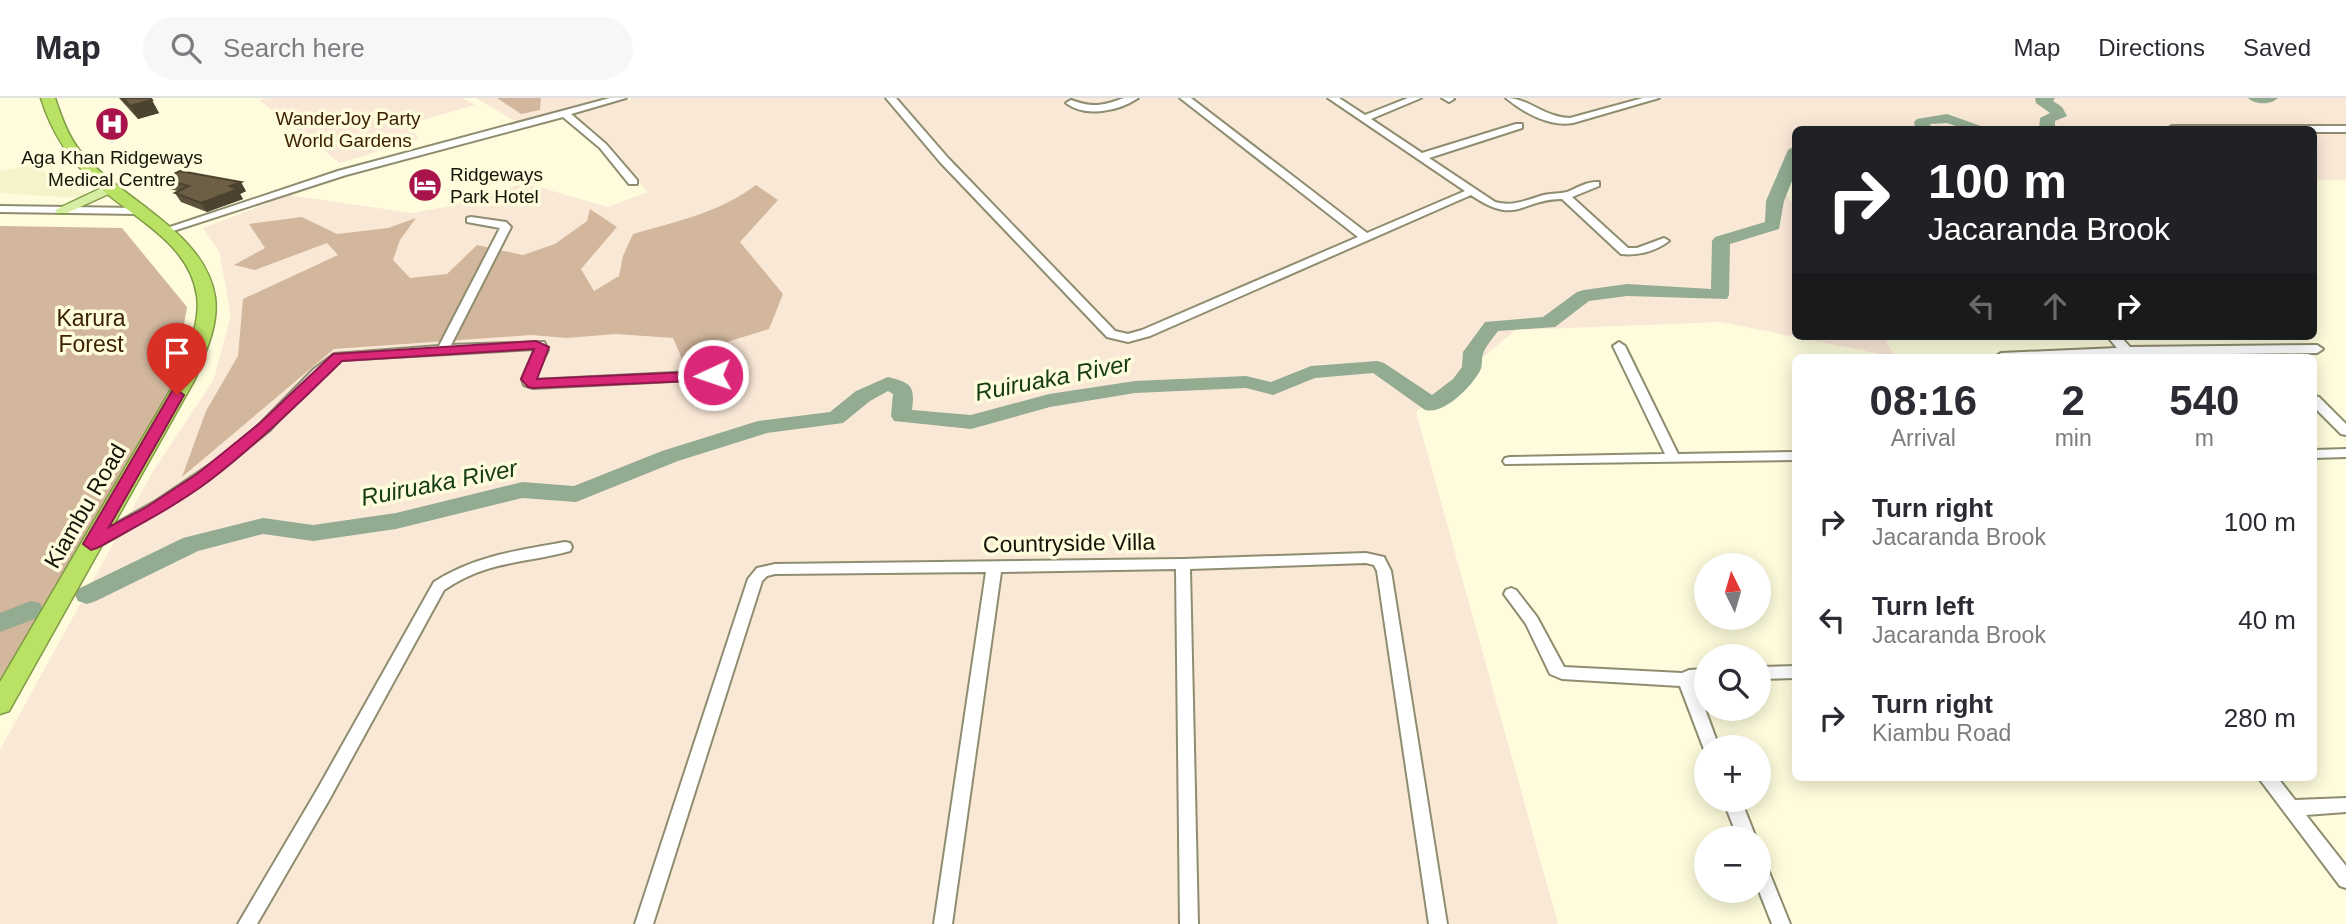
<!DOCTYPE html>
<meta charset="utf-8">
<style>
body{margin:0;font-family:Arial,sans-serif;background:#f7f7f7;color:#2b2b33;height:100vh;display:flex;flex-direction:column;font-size:26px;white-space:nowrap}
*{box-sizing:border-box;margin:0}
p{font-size:23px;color:#7c7c81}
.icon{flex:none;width:38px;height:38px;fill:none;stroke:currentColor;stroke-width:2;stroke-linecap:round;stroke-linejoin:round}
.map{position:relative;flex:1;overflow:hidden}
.panel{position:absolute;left:1792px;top:256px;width:525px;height:427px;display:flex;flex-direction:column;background:#fff;border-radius:10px;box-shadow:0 4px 18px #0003}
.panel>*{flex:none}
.guide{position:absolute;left:1792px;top:28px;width:525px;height:214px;border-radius:10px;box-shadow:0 4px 18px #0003;background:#202124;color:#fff;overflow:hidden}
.needle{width:46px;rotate:355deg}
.controls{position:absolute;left:1694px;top:455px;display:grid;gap:14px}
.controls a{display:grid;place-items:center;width:77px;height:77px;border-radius:50%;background:#fff;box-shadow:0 4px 18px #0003;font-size:35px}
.pin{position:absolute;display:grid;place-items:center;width:60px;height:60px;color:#fff;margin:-72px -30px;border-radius:50% 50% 50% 0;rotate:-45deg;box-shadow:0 0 7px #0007}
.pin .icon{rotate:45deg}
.me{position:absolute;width:77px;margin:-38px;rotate:267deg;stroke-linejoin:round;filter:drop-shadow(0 0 5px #0008)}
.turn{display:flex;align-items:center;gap:24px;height:147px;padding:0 21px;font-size:32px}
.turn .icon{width:91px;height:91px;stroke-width:2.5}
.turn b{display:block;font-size:49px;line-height:60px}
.lanes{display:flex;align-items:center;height:66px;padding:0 21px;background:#0003;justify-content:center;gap:35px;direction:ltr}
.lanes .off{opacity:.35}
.eta{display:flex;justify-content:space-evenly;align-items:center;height:119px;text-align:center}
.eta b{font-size:42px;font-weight:700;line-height:49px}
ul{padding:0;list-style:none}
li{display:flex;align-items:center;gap:21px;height:98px;padding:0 21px}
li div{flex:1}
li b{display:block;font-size:26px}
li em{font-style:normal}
header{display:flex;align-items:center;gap:42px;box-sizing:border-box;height:98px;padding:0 35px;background:#fff;border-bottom:2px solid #e1e1e2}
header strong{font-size:33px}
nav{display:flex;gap:38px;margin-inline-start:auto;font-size:24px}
.search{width:490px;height:63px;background:#f7f7f7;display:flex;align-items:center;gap:18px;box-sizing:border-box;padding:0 24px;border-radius:38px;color:#7c7c81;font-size:26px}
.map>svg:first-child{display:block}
.built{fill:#f4f3ca}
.green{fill:#fae8d7}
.forest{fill:#d2b79d}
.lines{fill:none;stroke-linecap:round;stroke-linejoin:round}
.river{fill:#92ab91;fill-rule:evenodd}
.minor-casing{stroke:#8f8d6f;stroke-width:4}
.major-casing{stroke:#809a45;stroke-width:3}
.highway-casing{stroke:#809a45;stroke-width:3}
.minor{fill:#fff;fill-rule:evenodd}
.major{fill:#d5eea3;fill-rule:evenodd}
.highway{fill:#b9e265;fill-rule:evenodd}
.wall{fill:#5d523b}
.shaded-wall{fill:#4c4230}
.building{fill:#6c5f45;stroke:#4c4230;stroke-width:2}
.route{fill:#db2777;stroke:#8e194d;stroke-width:2}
.labels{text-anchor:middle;stroke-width:7;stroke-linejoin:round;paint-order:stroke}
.far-park-label{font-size:19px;fill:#3d2200;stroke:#fefcdc}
.far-poi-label{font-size:19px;fill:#161509;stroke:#fefcdc}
.park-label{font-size:23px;fill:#3d2200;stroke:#fefcdc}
.street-label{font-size:23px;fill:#161509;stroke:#fefcdc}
.water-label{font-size:24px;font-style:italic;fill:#153c17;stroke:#fefcdc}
</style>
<header>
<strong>Map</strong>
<div class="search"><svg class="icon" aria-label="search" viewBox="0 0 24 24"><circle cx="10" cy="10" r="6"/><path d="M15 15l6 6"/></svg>Search here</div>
<nav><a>Map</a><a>Directions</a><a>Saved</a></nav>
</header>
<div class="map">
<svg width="2346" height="826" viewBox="0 0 2346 826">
<rect width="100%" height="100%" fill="#fefcdc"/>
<path class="built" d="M31,67L94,101L0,95V73Z"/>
<path class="green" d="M270,0H463L475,7L408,26L419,41L340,65L259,2Z
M476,0H604L517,24Z
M635,0H2346V82H2314V32H1796L1795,74L1774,78L1795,109L1796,238H1882L1896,259L1721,224L1516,232L1416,314L1558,826H0V652L152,375L213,283L231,217L219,153L203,130L289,97L412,115L450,108L525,85L608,109L648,94L575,16Z"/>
<path class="forest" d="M497,0H541L540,12L521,16Z
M756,87L778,102L740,144L783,196L769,231L698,253L683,263L673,240L616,236L567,240L531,237L334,251L182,379L206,313L238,258L243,201L338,157L327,145L255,172L234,167L265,150L249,126L302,119L337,136L388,130L416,120L400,142L393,162L410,180L447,176L477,147L523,157L555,146L587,123L590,111L617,129L581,171L594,193L619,178L623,158L633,136C675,124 721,114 756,87Z
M0,128L122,130L187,209L170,308L0,597Z"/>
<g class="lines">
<path class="river" d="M2035,0H2055L2053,3L2062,9L2067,18L2055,23V32H2039L2040,20L2050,15L2036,5Z
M2248,0H2278C2271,7 2255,7 2248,0Z
M1947,16L1992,32H1968L1947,25L1930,26L1932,32H1916L1914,24L1917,21Z
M1796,47V73L1784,103L1779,131L1730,146L1729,197L1727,201L1627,198L1589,203L1555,229L1498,233C1493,240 1485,249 1483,256C1481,262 1483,267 1480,273C1471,289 1444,317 1425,312L1373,275L1315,280L1273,297L1246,290L1135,295L1050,309L971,331L894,323L891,318L893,296L888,293L870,303L843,325L767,335L678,363L576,404L522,400L396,431L313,443L263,436L198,453L96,503L87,506L78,503L75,497L78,491L183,440L263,420L313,427L396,415L522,384L574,388L662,353L758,323L830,314L856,293L888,279C912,285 915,288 912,312L971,317L1049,296L1135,283L1246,278L1271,284L1311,268L1377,263L1384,265L1432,297L1453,281L1462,269L1463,254L1485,224L1543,219L1577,194L1584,192L1627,186L1711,191L1712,143L1715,139L1765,124L1766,103L1788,52Z
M31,503L40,505L43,512L40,519L0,534V515Z"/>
<g class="minor-casing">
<path id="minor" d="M610,0H626L571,16L606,46L637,82V86H629L600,50L563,19L346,77L170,134H162L161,132L338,73Z
M886,0H896L948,60L1115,233L1128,236L1142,232L1358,139L1180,0H1191L1367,135L1465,93L1328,0H1339L1365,17L1408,0H1421L1371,21L1422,55L1516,26H1522V30L1429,60L1495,104C1513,109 1526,102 1544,97C1552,95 1560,96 1567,94C1577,90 1587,83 1599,84V88L1572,99L1628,150H1637L1664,140L1669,143C1656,153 1638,158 1621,156L1562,101C1520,101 1518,129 1471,97L1150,238L1128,244L1107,239L940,64Z
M1124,0H1138C1119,13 1085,20 1066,5L1071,2C1093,10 1102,8 1124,0Z
M1442,0H1453L1454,1L1449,4Z
M1506,0C1529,0 1545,20 1570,20L1643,0H1659L1573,25C1550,29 1524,15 1506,0Z
M2172,28H2346V34H2314V32L2167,31Z
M0,108L139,110L144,113L139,116L0,114Z
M471,119L506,124L511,129L451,247L544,244L548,252L534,282L713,273L719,277L713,281L533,290L524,287L522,281L535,251L341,262L313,285L270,332L208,381L121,436L98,449H88L86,445L88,441L156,403L220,360L260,326L314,271L334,256L439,248L500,130L467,124V120Z
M2107,238H2120L2130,249L2317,247L2323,251L2317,255L1995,259L2001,255L2117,250Z
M1619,244L1625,248L1678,356L1796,354V362L1505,366L1503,363L1505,360L1510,359L1665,356L1613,248Z
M2314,298L2319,299L2346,326V337L2341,336L2314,309Z
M2346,351V359L2314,360V352Z
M565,444L570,445L572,449L570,453C523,466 488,462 444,492L329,702L257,826H238L317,692L434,484C474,458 519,452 565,444Z
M1366,455L1384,459L1391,473L1447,826H1429L1377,473L1374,467L1366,465L1190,471L1198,826H1180L1176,471L1001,474L952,826H934L986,474L775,476L767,478L762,483L653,826H635L748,481L757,470L775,466L1183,461Z
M1511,490L1516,492L1537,519L1564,569L1682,575L1689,572L1706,571V583L1695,584L1719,649H1706L1705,654L1680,588L1562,581L1550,576L1526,526L1504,496L1506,492Z
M1796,568V580L1759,581V569Z
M2258,679H2277L2295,702L2346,700V714L2306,717L2346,768V790L2340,788Z
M1723,702H1741L1756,740H1738Z
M1759,762L1765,764L1790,826H1772L1759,793Z"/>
</g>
<g class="major-casing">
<path id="major" d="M110,86L116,90L115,93L67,115H57L55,112Z"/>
</g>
<g class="highway-casing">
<path id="highway" d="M41,0H55C61,18 68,38 80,53C119,101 205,133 215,199C219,227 205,255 195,281L9,613L0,616V584L177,281C186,255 201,226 197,198C190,146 135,121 99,89C71,64 52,36 41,0Z"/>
</g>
<use href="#minor" class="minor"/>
<use href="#major" class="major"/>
<use href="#highway" class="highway"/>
</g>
<path class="wall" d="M119,0H150L159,15L138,21Z
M163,81L246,93L240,96L243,101L207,114L181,104L175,95L178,93L169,91Z"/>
<path class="shaded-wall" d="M152,2L159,15L138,21L130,8Z
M241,84L246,93L240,96L243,101L207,114L201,105L230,88Z"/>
<path class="building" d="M123,0H150L152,2L130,8Z
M180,73L241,84L230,88L238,91L201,105L175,95L189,88L163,81Z"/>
<path class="route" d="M536,243L549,249L537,281L713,273L721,277L713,282L533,290L528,289L521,281L534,251L342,263C299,305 256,347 209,383C174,409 135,429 97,450L91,452L83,446L172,293L177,292L184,297L109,429L145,410L197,376L260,325L333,256Z"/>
<defs>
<g id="hospital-disc" transform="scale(1.75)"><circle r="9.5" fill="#a7134a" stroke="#fefcdc"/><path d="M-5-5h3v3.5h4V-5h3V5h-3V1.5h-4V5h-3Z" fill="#fff"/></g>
<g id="hotel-disc" transform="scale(1.75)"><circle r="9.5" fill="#a7134a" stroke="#fefcdc"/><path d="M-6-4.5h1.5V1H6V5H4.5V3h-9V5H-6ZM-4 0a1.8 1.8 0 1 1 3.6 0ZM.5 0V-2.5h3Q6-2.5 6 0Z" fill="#fff"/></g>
</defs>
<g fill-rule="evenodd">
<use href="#hospital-disc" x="112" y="26"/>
<use href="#hotel-disc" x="425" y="87"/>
</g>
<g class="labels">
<g class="far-park-label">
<text x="348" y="27">WanderJoy Party<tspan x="348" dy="22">World Gardens</tspan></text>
</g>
<g class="far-poi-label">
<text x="112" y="66">Aga Khan Ridgeways<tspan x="112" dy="22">Medical Centre</tspan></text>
<text x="450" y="83" text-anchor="start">Ridgeways<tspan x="450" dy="22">Park Hotel</tspan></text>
</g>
<g class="park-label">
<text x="91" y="228">Karura<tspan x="91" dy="26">Forest</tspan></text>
</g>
<g class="street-label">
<text transform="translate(85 408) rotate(-60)" y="8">Kiambu Road</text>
<text transform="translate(1069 445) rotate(-1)" y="8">Countryside Villa</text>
</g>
<g class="water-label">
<text transform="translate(1053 280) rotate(-11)" y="8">Ruiruaka River</text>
<text transform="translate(439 385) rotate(-11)" y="8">Ruiruaka River</text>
</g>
</g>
</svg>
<div class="controls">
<a><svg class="needle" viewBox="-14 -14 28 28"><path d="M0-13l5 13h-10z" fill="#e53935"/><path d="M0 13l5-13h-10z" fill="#7c7c81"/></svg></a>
<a><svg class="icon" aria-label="search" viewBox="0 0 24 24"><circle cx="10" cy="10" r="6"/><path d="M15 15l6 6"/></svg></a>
<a>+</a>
<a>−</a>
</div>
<div class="pin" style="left:177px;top:297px;background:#d93025"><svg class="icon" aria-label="arrive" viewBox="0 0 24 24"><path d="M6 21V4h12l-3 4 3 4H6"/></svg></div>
<svg class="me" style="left:713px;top:277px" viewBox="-20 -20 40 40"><circle r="17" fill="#db2777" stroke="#fff" stroke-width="3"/><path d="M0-11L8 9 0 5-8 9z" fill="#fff"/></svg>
<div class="guide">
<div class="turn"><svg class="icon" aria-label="right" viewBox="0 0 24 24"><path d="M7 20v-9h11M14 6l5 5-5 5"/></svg><div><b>100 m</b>Jacaranda Brook</div></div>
<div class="lanes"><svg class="icon off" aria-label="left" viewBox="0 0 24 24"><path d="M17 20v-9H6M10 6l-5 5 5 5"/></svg><svg class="icon off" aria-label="ahead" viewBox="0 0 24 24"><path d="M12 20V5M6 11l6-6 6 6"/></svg><svg class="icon" aria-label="right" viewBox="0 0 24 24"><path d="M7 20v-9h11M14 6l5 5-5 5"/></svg></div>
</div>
<section class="panel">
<div class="eta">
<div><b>08:16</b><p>Arrival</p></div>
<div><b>2</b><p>min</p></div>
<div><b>540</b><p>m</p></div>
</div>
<ul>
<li><svg class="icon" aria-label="right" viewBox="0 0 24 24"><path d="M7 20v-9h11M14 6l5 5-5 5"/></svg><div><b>Turn right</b><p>Jacaranda Brook</p></div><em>100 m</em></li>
<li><svg class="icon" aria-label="left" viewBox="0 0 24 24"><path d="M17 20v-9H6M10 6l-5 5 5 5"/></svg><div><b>Turn left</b><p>Jacaranda Brook</p></div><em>40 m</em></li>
<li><svg class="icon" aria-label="right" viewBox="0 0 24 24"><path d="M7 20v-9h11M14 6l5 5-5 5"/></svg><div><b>Turn right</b><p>Kiambu Road</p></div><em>280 m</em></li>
</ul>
</section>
</div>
